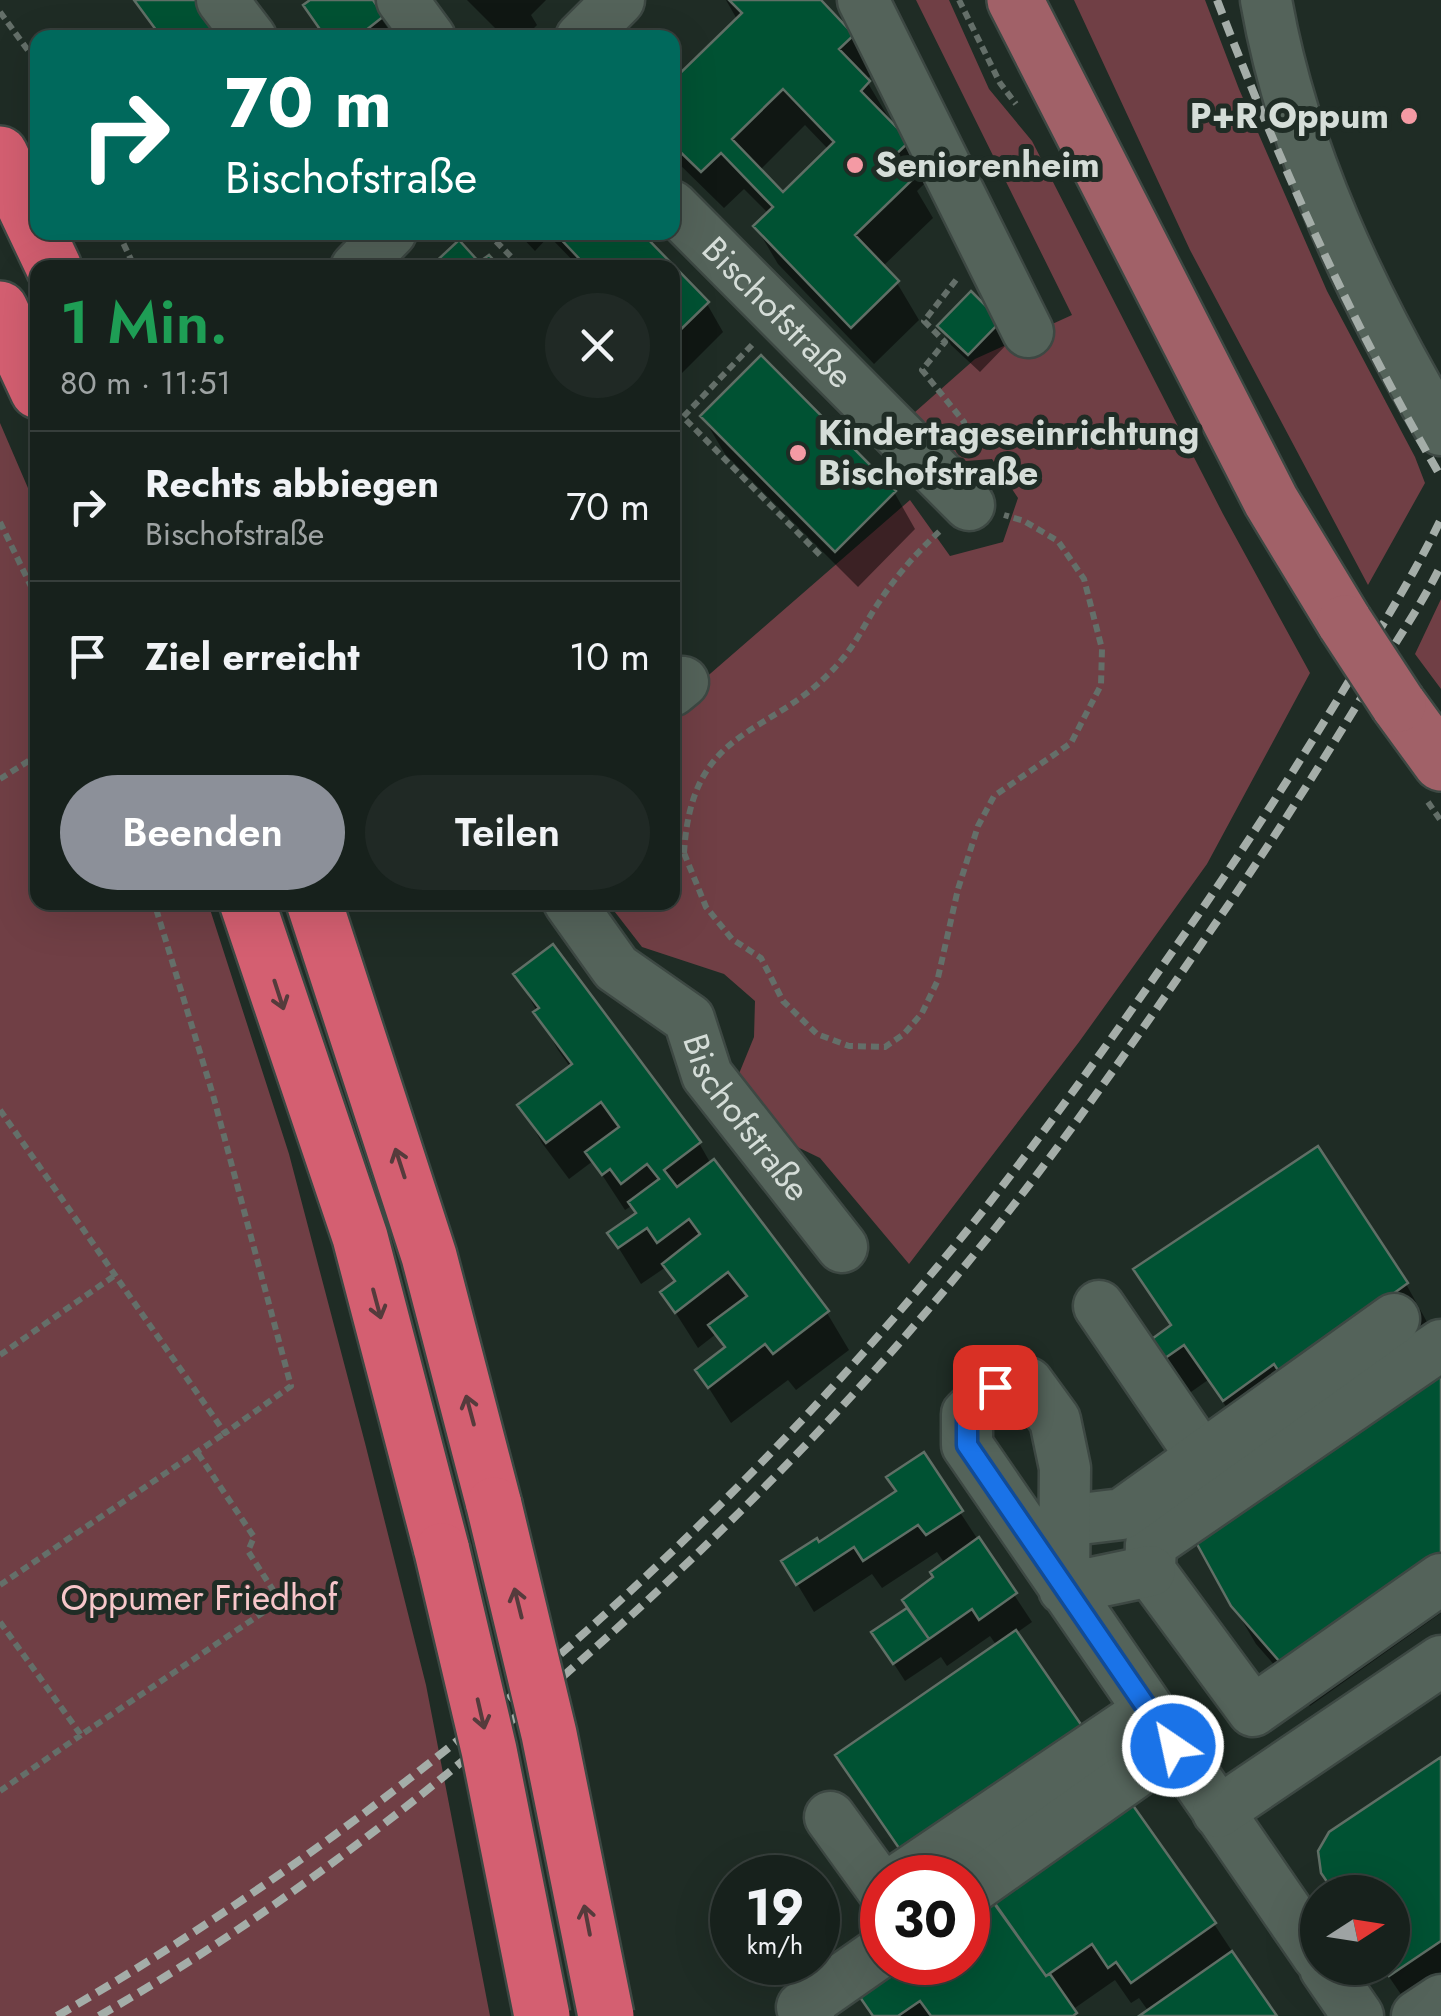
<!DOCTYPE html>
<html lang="de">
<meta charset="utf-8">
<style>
body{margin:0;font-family:Jost,sans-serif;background:#202925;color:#f1f3f6;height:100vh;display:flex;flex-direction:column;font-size:38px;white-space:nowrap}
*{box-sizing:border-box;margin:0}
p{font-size:32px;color:#9ea3a3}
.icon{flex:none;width:55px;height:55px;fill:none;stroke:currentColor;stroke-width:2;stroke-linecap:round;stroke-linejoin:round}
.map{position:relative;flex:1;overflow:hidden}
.panel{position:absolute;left:30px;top:260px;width:650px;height:650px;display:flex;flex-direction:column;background:#17211c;border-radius:20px;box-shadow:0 10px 40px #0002,0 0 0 2px #363e3b}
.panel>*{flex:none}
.top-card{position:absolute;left:30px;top:30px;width:650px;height:210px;border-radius:20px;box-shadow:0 10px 40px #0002,0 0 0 2px #363e3b;background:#00695c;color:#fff;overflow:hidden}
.needle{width:65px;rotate:78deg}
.tools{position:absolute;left:1300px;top:1875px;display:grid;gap:20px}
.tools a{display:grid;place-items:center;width:110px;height:110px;border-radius:50%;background:#17211c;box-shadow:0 10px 40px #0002,0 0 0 2px #363e3b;font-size:50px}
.speed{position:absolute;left:710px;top:1855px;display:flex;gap:20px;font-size:50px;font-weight:700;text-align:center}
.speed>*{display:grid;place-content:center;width:130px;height:130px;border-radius:50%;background:#17211c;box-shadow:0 10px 40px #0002,0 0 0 2px #363e3b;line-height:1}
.speed small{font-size:25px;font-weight:400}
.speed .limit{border:15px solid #d22;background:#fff;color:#111}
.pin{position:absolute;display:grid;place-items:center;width:85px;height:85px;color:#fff;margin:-42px;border-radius:20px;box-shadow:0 5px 15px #0006}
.me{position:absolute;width:110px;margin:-55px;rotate:326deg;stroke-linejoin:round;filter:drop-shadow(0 0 8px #0008)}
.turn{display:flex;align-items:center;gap:35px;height:210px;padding:0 30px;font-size:45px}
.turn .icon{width:130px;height:130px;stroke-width:2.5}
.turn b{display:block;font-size:70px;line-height:85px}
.round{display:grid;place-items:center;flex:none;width:105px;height:105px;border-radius:52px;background:#202925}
.summary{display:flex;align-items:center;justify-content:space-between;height:170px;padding:0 30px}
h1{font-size:60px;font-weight:600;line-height:75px;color:#1e9e55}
.primary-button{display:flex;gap:20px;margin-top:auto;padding:20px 30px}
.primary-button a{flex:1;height:115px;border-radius:60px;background:#8c9099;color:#fff;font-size:40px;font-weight:600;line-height:115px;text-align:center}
.primary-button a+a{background:#202925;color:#f1f3f6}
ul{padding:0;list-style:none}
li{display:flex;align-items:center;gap:30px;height:150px;padding:0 30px;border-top:2px solid #363e3b}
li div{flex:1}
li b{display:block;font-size:38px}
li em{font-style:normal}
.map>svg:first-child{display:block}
.green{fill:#703f45}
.shadow{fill:#0007;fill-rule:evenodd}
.building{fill:#005233;stroke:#606f66;stroke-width:2.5;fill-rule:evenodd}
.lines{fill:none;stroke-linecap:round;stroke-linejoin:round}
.minor-casing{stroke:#3d4843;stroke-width:55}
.major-casing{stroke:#3d4843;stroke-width:60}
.highway-casing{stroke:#3d4843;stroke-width:60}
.path{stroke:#646f69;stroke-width:6;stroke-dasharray:8 5;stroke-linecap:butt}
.minor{stroke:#54635a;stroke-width:50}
.major{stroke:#a16168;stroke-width:55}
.highway{stroke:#d45f71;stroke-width:55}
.rail{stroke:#a4ada8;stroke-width:8;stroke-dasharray:15 8;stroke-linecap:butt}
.major-bridge-casing{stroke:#3d4843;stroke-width:60;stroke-linecap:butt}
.highway-bridge-casing{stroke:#3d4843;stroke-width:60;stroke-linecap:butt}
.major-bridge{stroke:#a16168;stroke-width:55}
.highway-bridge{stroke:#d45f71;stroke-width:55}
.oneway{stroke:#553b3c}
.route-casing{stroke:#114b97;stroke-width:25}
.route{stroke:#1a73e8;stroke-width:18}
.poi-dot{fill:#f49aa4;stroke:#1f2c25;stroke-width:4}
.labels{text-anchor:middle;stroke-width:10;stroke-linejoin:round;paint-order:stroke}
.poi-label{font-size:35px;font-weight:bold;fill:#d5ddd8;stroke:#1f2c25;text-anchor:start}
.street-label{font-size:35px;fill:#d5ddd8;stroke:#1f2c25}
.park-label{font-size:35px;fill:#f7c6ca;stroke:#1f2c25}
</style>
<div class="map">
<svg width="1441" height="2016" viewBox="0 0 1441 2016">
<rect width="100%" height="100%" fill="#1f2c25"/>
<path class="green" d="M916,0H949L989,89L1032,141L1223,514L1310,673L1207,864L1079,1042L909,1264L820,1158L789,1143L736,1081L754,1037L755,1001L724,974L642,947L608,903L672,902L673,706L910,500L950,556L1003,542L1018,498L992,459L953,462L906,420L975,359L1072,315Z
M1074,0H1205L1239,89L1327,291L1415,457L1425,483L1368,585L1190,250Z
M0,423L37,509L38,902L208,903L289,1154L365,1443L426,1685L490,2016H0Z
M1441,599V689L1415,654Z"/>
<path class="shadow" d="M314,0H369L393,36L326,38Z
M467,0H546L531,15L537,25L524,38L518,34L505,38Z
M726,0H818L852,36L874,73L866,80L890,120L888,122L908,142L929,179L917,191L933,218L882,267L897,283L919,320L874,364L778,264L756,227L769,214L744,189L724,208L672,157V84L738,21ZM805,125L829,150L783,195L759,171Z
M517,232H637L671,268H580L549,236L535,251Z
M672,269L707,304L723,332L682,373L672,363Z
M971,295L1010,341L980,372L951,345L941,326Z
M703,417L894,492L915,529L858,587L725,454Z
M672,642L689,665L672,705Z
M517,975L699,1143L711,1164L714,1163L827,1313L849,1350L796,1390L788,1380L731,1423L698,1371L725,1350L716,1334L698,1348L663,1293L676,1283L666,1267L641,1284L610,1234L638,1214L633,1205L625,1210L593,1161L569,1179L542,1143L521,1105L571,1068L558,1050Z
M1136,1270L1406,1284L1427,1322L1304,1411L1246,1436L1208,1380L1181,1399L1148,1345L1172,1328Z
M1441,1363V1613L1310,1706L1256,1644L1233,1605Z
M923,1456L1032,1622L1015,1634L918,1878L838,1756L997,1646L990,1636L947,1666L941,1657L905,1681L874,1633L910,1609L936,1578L945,1564L937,1552L882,1588L872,1574L814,1612L784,1562L818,1545L898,1493Z
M1441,1760V1993L1413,2012L1383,1968H1392V1892H1335L1323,1873Z
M968,1913L1214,1924L1275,2016H1144L1149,2012L1139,1998L1131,2003L1115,1980L1072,2010L1076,2016H873L858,1991L968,1962Z"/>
<path class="building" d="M134,0H210L223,33L217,38H162Z
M310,0H373L384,16L356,38H326L303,5Z
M729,0H821L854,35L839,49L870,81L861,91L910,141L892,158L913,179L855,235L899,281L851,328L753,226L773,207L721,153L701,172L672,144V81L742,13ZM783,89L834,142L783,192L732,139Z
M554,232H641L709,302L672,338V268H588Z
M459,240L479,262L489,255L501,268H429Z
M971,291L1001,321L968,355L937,326Z
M761,355L896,491L835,552L700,416Z
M553,944L701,1142L664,1170L677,1187L714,1159L829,1311L773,1354L765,1344L708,1388L695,1370L725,1347L708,1325L747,1296L728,1272L675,1313L660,1292L675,1281L662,1264L700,1234L689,1219L657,1243L647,1228L618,1248L607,1233L636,1213L628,1202L659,1179L647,1164L621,1184L610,1169L602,1175L585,1152L619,1127L601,1102L546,1143L517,1105L572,1064L533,1012L539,1008L513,974Z
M1318,1146L1408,1283L1281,1375L1274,1364L1223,1401L1184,1345L1158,1363L1145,1344L1171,1325L1133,1269Z
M1441,1360V1560L1287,1670L1231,1606L1192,1535Z
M924,1452L963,1511L926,1535L918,1525L863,1561L854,1547L796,1585L781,1561L817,1538L819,1542L896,1491L886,1477Z
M979,1537L1017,1593L979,1620L972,1609L929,1639L902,1600L933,1577L930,1572Z
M907,1608L929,1639L893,1664L871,1632Z
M1016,1630L1082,1726L901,1851L835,1755Z
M1441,1757V1941L1389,1976L1384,1968H1392V1892H1334L1321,1873L1318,1851L1329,1832Z
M1132,1804L1216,1923L1131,1983L1116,1962L1108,1968L1092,1944L1046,1976L993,1902Z
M989,1895L1046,1976L1050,1974L1077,2013L1073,2016H931L920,2001L898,2016H873L855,1990L893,1962H968V1910Z
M1232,1951L1277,2016H1139Z"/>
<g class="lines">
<g class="minor-casing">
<g id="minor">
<path d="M222,0L251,38"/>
<path d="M402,0L430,38"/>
<path d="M863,0L1028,332"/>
<path d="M1266,0C1293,154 1362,296 1441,430"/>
<path d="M581,38L619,0"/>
<path id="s1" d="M672,206L969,505"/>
<path d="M356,268L391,232"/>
<path d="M672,691L683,682"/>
<path id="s2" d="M569,902L616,968L689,1019L707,1075L842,1247"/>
<path d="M1099,1306L1202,1457"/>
<path d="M1441,1345L1151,1544L1150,1571L1253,1711L1441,1579"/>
<path d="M1064,1521L1122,1514L1394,1319"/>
<path d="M1150,1571L1064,1589L1065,1468L1055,1420L1028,1383L995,1387L967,1414V1445L1318,1956"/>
<path d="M1218,1812L1441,1661"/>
<path d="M830,1817L882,1889"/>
<path d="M901,1878L1148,1711"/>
<path d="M968,1891L1173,1746"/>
<path d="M1325,1968L1358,2016"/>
<path d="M809,2016L802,2007L882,1951"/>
<path d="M1417,2016L1441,2000"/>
</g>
</g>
<g class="major-casing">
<path id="major" d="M1015,0L1271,501L1345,623
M1398,704L1441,763"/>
</g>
<g class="highway-casing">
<path id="highway" d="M0,154L54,268
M0,309L38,391
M247,902L360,1237L442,1551
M314,902L429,1256L494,1505"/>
</g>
<path class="path" d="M959,0L1000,83L1016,104
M0,12L38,64
M118,232L135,268
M487,232L522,268
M956,280L924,321L945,342L922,370L964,422L967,445
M752,345L683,417L820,555
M0,522L38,601
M0,779L38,755
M1428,802L1441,821
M684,853C692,718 776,741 844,657C857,641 866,622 877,605C896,576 916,553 941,530
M672,858L684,853L706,907L732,939L761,958L783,1001L817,1034L849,1046L885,1047L904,1034L922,1013L937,982L958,889L978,826L994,796L1071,743L1101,685L1102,649L1084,579L1058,541L1024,521L1004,515
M0,1110L225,1433L291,1386L213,1095L154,902
M0,1355L114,1276
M0,1585L225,1433
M0,1622L81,1735L280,1601L248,1551L254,1537L197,1452
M0,1791L81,1735"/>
<use href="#minor" class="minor"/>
<use href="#major" class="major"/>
<use href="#highway" class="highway"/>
<path class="rail" d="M1217,0C1280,165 1352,324 1441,477
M57,2016C417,1808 732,1527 990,1202C1056,1117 1118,1030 1179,942C1239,857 1295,770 1349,681C1381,627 1414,575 1441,519
M99,2016C241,1935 374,1836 499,1731C683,1577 857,1404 1005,1216C1078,1123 1144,1027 1211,930C1268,848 1322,763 1374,677C1397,640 1422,604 1441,565"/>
<g class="major-bridge-casing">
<path id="major-bridge" d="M1345,623L1398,704"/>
</g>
<g class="highway-bridge-casing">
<path id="highway-bridge" d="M494,1505L549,1734L606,2016
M442,1551L489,1750L542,2016"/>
</g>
<use href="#major-bridge" class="major-bridge"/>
<use href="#highway-bridge" class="highway-bridge"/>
</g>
<defs><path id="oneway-shaft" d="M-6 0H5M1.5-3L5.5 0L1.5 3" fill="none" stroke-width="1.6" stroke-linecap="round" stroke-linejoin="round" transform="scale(2.5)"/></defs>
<g class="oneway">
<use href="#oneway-shaft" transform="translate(279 995) rotate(72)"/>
<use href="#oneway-shaft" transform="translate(400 1163) rotate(-108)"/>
<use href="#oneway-shaft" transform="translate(377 1304) rotate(75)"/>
<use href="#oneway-shaft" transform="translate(470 1410) rotate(-105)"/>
<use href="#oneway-shaft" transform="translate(518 1603) rotate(-104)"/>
<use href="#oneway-shaft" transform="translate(481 1714) rotate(77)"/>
<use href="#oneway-shaft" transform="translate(587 1920) rotate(-101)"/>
</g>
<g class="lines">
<g class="route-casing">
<path id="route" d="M995,1387L967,1414V1445L1173,1746"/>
</g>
<use href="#route" class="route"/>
</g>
<g class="poi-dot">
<circle cx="1409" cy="116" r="10"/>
<circle cx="855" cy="165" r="10"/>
<circle cx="798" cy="453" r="10"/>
</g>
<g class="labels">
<g class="poi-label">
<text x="1389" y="128" text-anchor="end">P+R Oppum</text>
<text x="875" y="177">Seniorenheim</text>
<text x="818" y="445">Kindertageseinrichtung<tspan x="818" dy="40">Bischofstraße</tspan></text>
</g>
<g class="street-label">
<text dy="12" stroke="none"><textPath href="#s1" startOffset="150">Bischofstraße</textPath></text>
<text dy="12" stroke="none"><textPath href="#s2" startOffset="285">Bischofstraße</textPath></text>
</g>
<g class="park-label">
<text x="199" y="1610">Oppumer Friedhof</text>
</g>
</g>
</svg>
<div class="tools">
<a><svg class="needle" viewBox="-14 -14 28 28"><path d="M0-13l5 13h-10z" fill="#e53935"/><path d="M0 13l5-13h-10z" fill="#9ea3a3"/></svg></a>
</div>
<div class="speed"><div>19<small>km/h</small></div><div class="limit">30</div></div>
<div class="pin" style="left:995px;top:1387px;background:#d93025"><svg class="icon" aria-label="arrive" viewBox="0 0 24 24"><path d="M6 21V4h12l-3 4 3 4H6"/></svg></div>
<svg class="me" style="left:1173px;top:1746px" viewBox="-20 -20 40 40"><circle r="17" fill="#1a73e8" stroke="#fff" stroke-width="3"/><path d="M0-11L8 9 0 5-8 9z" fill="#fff"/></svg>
<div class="top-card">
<div class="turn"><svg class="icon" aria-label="right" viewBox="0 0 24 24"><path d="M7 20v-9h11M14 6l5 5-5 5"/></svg><div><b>70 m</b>Bischofstraße</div></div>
</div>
<section class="panel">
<div class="summary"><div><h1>1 Min.</h1><p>80 m · 11:51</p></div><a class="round"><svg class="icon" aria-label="close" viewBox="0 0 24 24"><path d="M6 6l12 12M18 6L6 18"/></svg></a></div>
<ul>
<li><svg class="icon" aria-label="right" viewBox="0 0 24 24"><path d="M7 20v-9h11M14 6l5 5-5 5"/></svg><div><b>Rechts abbiegen</b><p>Bischofstraße</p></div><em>70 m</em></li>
<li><svg class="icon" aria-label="arrive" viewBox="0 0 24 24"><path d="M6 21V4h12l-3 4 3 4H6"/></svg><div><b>Ziel erreicht</b></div><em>10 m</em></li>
</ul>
<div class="primary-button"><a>Beenden</a><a>Teilen</a></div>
</section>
</div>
